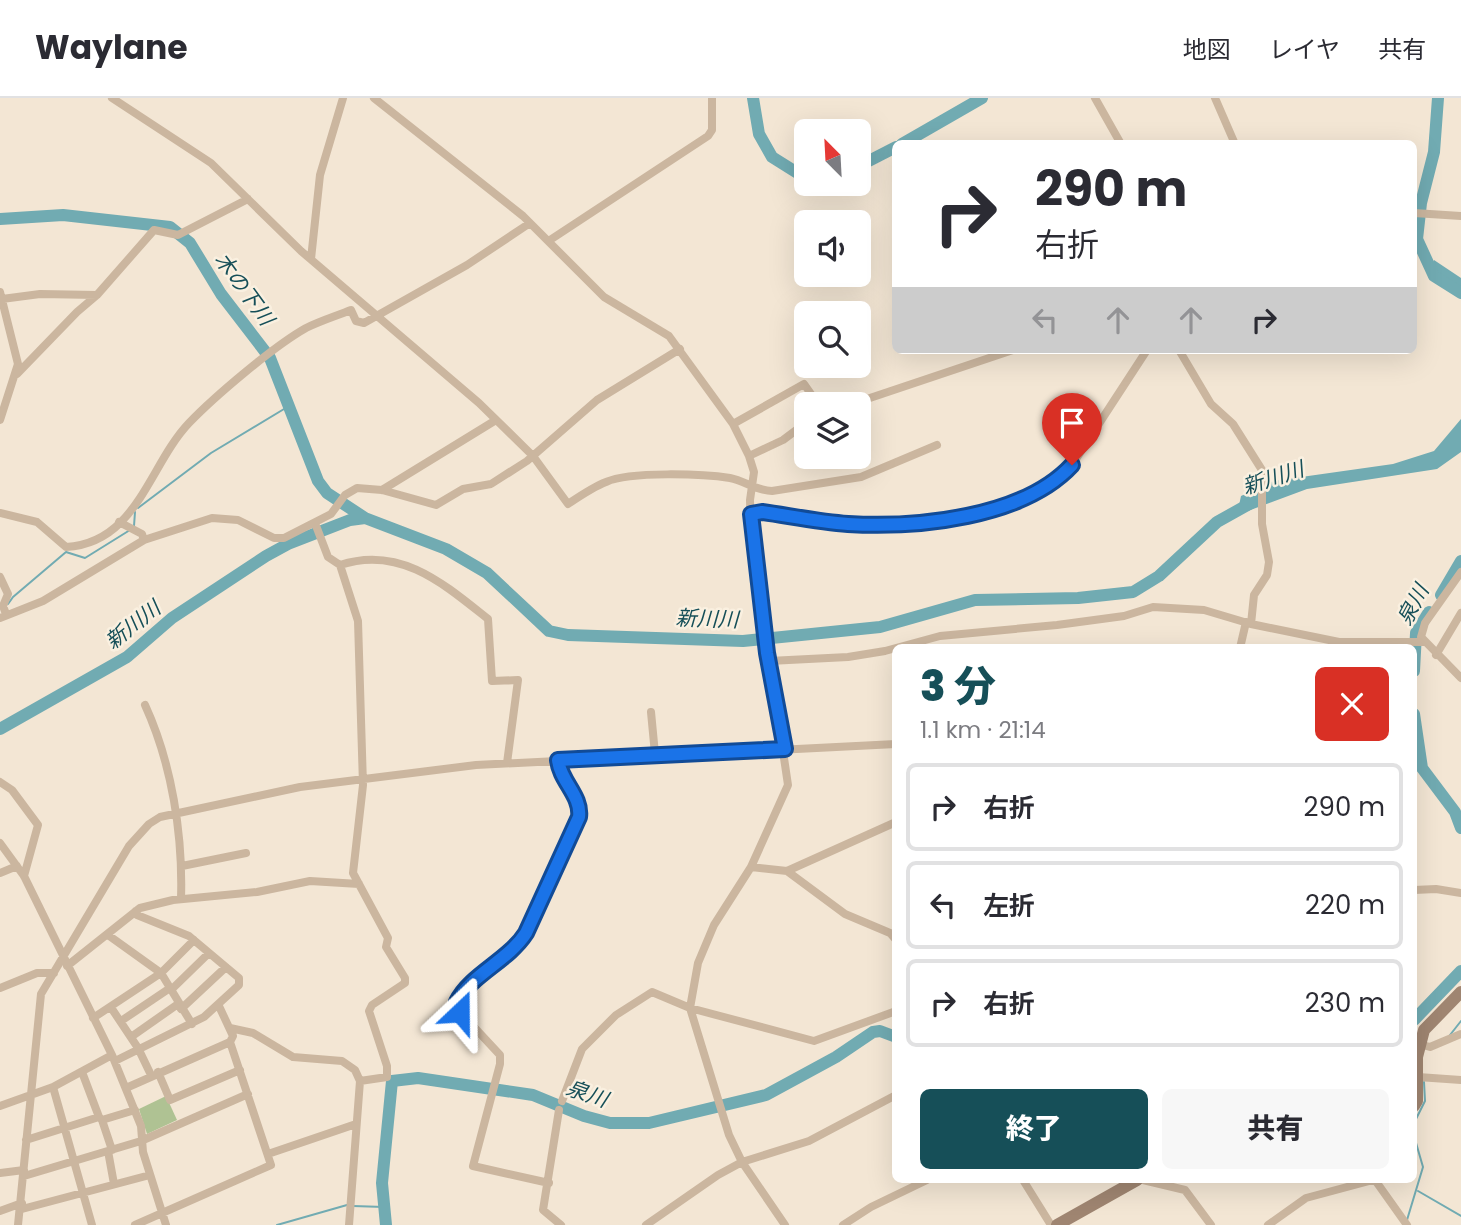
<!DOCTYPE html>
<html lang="ja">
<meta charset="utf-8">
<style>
body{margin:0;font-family:Poppins,"Noto Sans JP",sans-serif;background:#f7f7f7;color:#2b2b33;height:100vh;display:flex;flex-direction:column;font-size:26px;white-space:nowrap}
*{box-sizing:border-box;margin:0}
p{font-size:23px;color:#7c7c81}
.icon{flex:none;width:38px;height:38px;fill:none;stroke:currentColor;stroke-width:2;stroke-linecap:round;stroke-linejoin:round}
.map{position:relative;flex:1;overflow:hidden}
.side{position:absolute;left:892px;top:546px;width:525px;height:539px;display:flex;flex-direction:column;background:#fff;border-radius:10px;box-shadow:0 7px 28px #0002}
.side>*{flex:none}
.hud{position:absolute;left:892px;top:42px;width:525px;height:214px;border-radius:10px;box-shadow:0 7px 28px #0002;background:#fff;color:#2b2b33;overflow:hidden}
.needle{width:46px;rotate:336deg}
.tools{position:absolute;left:794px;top:21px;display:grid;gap:14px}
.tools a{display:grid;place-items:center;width:77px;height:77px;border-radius:10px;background:#fff;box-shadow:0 7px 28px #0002;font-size:35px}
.pin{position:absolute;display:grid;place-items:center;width:60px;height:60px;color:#fff;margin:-72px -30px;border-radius:50% 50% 50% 0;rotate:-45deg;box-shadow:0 0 7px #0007}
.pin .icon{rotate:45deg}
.me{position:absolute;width:77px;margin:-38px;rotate:23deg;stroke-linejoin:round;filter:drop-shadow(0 0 5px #0008)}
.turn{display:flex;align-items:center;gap:24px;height:147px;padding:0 28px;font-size:32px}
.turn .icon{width:91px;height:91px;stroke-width:2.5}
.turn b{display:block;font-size:49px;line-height:60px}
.lanes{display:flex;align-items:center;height:66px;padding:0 28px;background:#0003;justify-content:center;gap:35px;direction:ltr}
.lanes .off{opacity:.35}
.round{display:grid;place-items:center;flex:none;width:74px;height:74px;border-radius:10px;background:#f7f7f7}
.overview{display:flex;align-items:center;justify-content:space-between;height:119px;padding:0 28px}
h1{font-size:42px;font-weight:800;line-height:52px;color:#164f58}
.primary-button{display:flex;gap:14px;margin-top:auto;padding:14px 28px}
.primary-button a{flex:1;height:80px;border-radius:10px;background:#164f58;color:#fff;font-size:28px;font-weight:800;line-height:80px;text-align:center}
.primary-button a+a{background:#f7f7f7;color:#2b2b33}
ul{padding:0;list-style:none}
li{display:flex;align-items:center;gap:21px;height:88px;margin:0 14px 10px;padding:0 14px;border:4px solid #e1e1e2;border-radius:10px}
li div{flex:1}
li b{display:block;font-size:26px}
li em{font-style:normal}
header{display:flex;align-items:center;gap:42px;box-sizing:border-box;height:98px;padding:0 35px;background:#fff;border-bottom:2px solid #e1e1e2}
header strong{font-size:33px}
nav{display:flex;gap:38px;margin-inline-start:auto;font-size:24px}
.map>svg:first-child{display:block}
.green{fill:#afc293}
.water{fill:#71abb2}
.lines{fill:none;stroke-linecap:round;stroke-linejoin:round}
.stream{stroke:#71abb2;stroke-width:2}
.river{stroke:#71abb2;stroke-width:12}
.minor{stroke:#cbb69f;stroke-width:8}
.secondary{stroke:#9f8571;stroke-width:12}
.route-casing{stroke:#114b97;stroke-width:18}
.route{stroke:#1a73e8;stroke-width:12}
.labels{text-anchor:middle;stroke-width:5;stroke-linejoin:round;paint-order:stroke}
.water-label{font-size:21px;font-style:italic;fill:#164f58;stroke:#faf0e0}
</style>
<header>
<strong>Waylane</strong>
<nav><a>地図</a><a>レイヤ</a><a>共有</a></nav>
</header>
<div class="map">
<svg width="1461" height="1127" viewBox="0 0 1461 1127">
<rect width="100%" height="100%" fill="#f3e6d4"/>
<path class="green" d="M166,998L177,1022L147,1036L139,1011Z"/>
<path class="water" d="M1434,162L1461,180V201L1428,179Z
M1461,321V354L1437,371L1307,391L1237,417L1241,398L1273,383L1393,366L1434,353Z"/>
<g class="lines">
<path class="stream" d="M138,410L211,355L289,308
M134,428L135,414
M8,506L13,499L66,454L85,460L130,432
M1450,937L1461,923
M1414,1025L1425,1003L1424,984
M1418,1093L1461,1118
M353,1108L384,1109
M1407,1122L1423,1069L1414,1038
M277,1127L347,1107"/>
<path class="river" d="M753,0L759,36L772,59L807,81
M1438,0L1434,54L1421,105L1417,141L1434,178L1461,195
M902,46L982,0
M859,68L896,49
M0,121L63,117L170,129L190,145L221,196L270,260L318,383L327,395L365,420
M1441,497L1461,463
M1414,573L1416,535L1429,514
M1414,616L1422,670L1455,714L1461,730
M0,631L127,559L172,520L266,458L288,446L350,422L365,420L446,451L487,475L549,533L568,537L743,543L880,529L975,502L1078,500L1133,494L1159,478L1217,424L1251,405
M1414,922L1461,873
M386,1127L382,1085L392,983L418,980L533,997L584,1018L610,1025H649L766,997L836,959L873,934L880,933L896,939"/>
<path class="minor" d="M112,0L211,65L301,153L479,305L533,358L568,406C580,398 593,389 606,384C630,373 704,376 730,380C745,383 757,393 772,393L861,379L937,347
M374,0L523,118L604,199L669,238L733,326L749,358L754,374L750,402L751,437L788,687L751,769L714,827L698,865L690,910L729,1037L742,1064L785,1127
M1095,0L1121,46
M1215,0L1235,46
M1414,115L1461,118
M550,142L708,38L712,32V0
M311,161L320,77L343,0
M0,194L18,266L0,322
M2,201L40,196L97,197L154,132L178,137L248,101
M1179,252L1211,306L1233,326L1262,372V426L1269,464L1267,477L1254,497L1251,526L1339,544H1423
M17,276L77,214L97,197
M852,306L1013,252
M733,326L804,286L818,306
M749,358L783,342L807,324
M382,392L496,322
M0,415L37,424L66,449C137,445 149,367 189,325C215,298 274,248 306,230C320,223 336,218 351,212L356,223L364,225L467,167L530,125
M751,416L762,414L848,426L945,422L1042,393L1072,367L1147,252
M119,424L142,436L144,442
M315,425L328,459L340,467L358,523L363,687L353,775L388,840L386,849L405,880V885L372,907L369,913L387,968V979L360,983
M340,467C400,447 444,486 488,521L492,583L518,582L507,665
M1461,474L1425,525L1421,539L1461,580
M0,479L8,496L3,508L6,516
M0,520L43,503L144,442L212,420L238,422L274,440H284L331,416L345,397L357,390L382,392L436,407L463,391L491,386L527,363L597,302L680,251
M1240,550L1246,524
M1436,557L1461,515
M769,563L848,559L885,553L940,538L1057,527L1124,518L1153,509L1204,512L1251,526
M145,607C172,666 183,737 181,801
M651,614L655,656
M0,684L12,692L38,727L24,778
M0,745L24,778L112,957L141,1028L143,1054L166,1127
M182,768L246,755
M751,769L787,773L845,816L890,835L896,842
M787,773L896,724
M0,775L17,768
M1414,792L1436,791L1461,795
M108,837L161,875L192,926
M67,868L140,810L173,802L257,794L310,783L359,786
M0,890L37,875H54
M171,892L209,855
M112,911L138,950L151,977
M181,911L226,869
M93,920L161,875L194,842
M121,923L170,890
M230,930L253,935L293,959L342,963L355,972L360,983L349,1127
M131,939L178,906
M1419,946L1430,949L1461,936
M115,963L204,919L239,887V880L189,838L137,817L136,813
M158,974L170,1002L240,972
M1418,979L1461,982
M126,990L230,944L233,938L218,906
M562,1003L582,951L616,917L652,894L690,910L814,943L896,913
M0,1008L53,989
M559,1012L543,1112L561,1127
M99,1019L102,1022L135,1012
M102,1022L112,1052
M26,1042L99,1019L82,974
M108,1053L114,1086
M268,1056L356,1026
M0,1075L24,1072
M24,1078L141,1043L248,996
M1023,1082L1051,1127
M1143,1082L1185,1092L1211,1127
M1375,1082L1407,1127
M549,1085L473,1068L500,966V957L460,914L457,904C470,877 508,863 526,835L579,719C582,697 560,683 558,662
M22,1111L150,1077
M0,1113L22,1105
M18,1127L41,896L129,748L149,726L160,719L300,689L476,667L896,646
M92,1127L53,989L112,957
M135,1127L271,1067L230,944
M646,1127L718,1077L742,1064L809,1043L896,997
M843,1127L871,1109L927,1082
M1268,1127L1306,1100L1373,1082"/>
<path class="secondary" d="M1414,1008L1417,1003V959L1424,932L1461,894
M1057,1127L1137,1082"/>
</g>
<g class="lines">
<g class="route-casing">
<path id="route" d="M460,914L457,904C470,877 508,863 526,835L579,719C582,698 560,683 558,662L785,651L767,555L751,416L762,414C790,418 820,424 848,426C917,430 1023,420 1072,367"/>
</g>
<use href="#route" class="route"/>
</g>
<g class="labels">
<g class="water-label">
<text transform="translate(244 191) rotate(54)" y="7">木の下川</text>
<text transform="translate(1273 380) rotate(-18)" y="7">新川川</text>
<text transform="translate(1413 507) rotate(-62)" y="7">泉川</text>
<text transform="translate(707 521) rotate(2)" y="7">新川川</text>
<text transform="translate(133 527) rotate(-38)" y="7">新川川</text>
<text transform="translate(587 996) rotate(19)" y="7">泉川</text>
</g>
</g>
</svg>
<div class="tools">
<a><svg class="needle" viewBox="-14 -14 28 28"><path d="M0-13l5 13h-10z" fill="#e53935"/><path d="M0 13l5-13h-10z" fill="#7c7c81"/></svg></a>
<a><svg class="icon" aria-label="sound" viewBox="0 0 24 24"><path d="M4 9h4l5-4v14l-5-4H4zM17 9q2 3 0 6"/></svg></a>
<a><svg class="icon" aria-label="search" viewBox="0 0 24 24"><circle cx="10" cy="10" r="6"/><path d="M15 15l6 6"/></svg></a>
<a><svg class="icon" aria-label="layers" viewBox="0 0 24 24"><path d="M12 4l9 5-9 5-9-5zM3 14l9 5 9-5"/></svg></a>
</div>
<div class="pin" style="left:1072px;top:367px;background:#d93025"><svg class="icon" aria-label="arrive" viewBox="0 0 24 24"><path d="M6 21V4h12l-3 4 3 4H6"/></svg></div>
<svg class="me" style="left:460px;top:914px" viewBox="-20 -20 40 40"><path d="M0-17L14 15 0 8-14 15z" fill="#1a73e8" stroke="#fff" stroke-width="4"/></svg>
<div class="hud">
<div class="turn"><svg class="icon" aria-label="right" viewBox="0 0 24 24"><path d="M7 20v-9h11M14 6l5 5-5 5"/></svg><div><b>290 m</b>右折</div></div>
<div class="lanes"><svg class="icon off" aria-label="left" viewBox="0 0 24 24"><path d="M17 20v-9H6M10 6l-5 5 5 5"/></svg><svg class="icon off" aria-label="ahead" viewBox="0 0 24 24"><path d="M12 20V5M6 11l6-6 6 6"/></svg><svg class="icon off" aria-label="ahead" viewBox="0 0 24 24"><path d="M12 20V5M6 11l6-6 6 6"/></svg><svg class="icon" aria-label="right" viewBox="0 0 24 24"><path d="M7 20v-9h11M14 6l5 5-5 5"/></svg></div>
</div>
<section class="side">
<div class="overview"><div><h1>3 分</h1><p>1.1 km · 21:14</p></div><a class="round" style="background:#d93025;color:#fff"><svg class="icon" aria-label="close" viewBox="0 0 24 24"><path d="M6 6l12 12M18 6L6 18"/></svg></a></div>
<ul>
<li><svg class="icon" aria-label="right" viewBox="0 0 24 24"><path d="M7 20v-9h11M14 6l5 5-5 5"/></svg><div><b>右折</b></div><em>290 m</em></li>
<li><svg class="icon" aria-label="left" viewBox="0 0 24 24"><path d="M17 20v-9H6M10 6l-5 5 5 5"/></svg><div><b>左折</b></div><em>220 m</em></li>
<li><svg class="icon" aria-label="right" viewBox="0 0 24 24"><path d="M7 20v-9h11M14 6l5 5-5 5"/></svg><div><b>右折</b></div><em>230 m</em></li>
</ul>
<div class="primary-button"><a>終了</a><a>共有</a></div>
</section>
</div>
